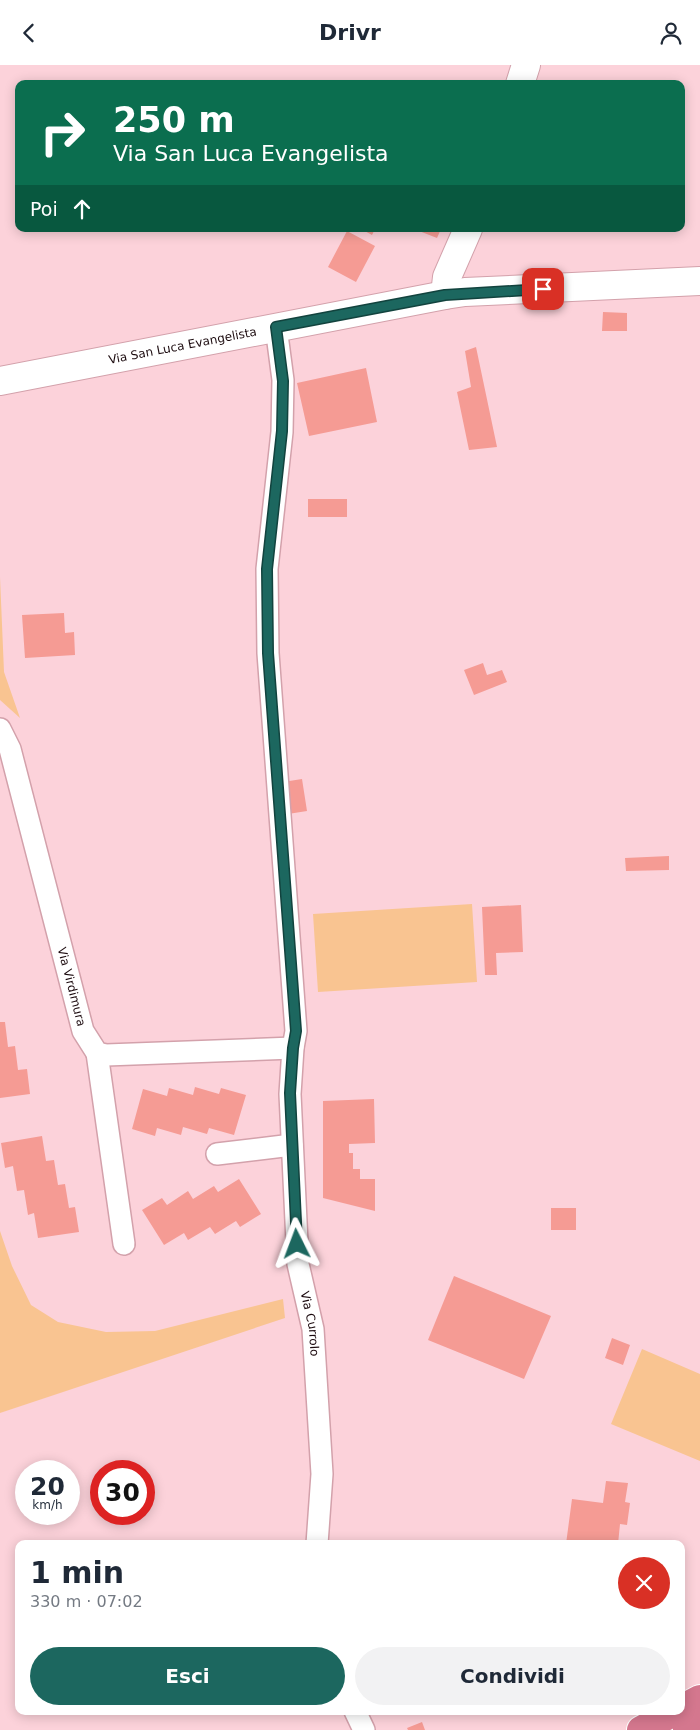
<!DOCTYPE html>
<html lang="it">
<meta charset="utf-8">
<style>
body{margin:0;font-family:"DejaVu Sans",sans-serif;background:#f2f2f3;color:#1f2937;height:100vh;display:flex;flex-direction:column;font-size:19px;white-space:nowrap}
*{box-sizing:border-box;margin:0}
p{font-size:16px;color:#747a83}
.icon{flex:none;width:28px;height:28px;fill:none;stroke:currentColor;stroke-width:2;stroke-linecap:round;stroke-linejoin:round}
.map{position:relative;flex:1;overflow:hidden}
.side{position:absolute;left:15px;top:1475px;width:670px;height:175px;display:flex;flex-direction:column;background:#fff;border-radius:10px;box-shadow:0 2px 12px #0003}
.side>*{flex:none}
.banner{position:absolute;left:15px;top:15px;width:670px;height:152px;border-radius:10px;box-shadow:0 2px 12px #0003;background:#0b6e4f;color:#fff;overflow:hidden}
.speed{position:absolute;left:15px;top:1395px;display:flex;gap:10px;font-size:25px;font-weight:700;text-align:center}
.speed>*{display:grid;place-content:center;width:65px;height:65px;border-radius:50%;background:#fff;box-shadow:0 2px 12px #0003;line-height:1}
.speed small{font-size:12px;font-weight:400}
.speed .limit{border:8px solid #d22;background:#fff;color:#111}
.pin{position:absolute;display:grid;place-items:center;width:42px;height:42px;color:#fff;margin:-21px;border-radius:10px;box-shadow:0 2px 8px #0006}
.me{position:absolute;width:55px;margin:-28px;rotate:357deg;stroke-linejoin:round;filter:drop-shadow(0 0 4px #0008)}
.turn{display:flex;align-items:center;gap:18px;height:105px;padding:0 15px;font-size:22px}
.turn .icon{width:65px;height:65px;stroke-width:2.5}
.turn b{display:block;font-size:35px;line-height:42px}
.then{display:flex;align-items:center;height:48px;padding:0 15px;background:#0003;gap:10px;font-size:19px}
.round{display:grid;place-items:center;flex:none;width:52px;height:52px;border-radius:26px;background:#f2f2f3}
.headline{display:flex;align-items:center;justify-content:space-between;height:85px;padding:0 15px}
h1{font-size:30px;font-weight:700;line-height:38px}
.action{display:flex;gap:10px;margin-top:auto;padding:10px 15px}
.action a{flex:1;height:58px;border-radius:30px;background:#1c675f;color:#fff;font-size:20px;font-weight:700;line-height:58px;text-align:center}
.action a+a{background:#f2f2f3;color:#1f2937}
header{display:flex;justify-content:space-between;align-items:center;height:65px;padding:0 15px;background:#fff;font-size:22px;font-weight:700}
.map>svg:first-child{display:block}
.green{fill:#f9c491}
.building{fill:#f59b94}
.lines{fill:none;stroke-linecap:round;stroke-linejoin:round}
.minor-casing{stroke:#d3a1ab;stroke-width:24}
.secondary-casing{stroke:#d3a1ab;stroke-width:30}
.motorway-casing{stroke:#fff;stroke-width:30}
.minor{stroke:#fff;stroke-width:21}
.secondary{stroke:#fff;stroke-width:28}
.motorway{stroke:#d4778e;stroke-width:28}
.route-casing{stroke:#12433e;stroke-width:12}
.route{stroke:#1c675f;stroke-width:9}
.labels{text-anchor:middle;stroke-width:4.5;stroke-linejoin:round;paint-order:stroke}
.street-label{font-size:12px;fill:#1b0a0e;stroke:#fff}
</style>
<header><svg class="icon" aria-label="back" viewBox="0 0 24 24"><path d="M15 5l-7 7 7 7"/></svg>Drivr<svg class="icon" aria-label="person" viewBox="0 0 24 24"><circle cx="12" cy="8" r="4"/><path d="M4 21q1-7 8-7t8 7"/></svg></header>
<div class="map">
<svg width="700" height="1665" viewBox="0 0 700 1665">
<rect width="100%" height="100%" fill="#fcd2da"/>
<path class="green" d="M0,512L4,607L20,653L0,635Z
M472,839L477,917L318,927L313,849Z
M0,1166L12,1201L31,1240L58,1257L106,1267L155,1266L283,1234L285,1253L0,1348Z
M642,1284L700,1309V1396L611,1359Z"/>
<path class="building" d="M361,164H375L372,170Z
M414,164H441L437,173Z
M347,166L375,181L356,217L328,202Z
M603,247L627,248V266H602Z
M476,282L497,382L469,385L457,327L471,322L465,286Z
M366,303L377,357L309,371L297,318Z
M308,434H347V452H308Z
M64,548L65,568L74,567L75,590L25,593L22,550Z
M483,598L487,610L502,605L507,617L474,630L464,605Z
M302,714L307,746L288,749L283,717Z
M669,791V805L626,806L625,793Z
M521,840L523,887L496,888L497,910H485L482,842Z
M0,957H5L8,982L15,981L18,1005L27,1004L30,1029L0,1033Z
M195,1022L219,1029L221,1023L246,1030L234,1070L209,1063L207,1069L183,1062L181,1070L157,1063L155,1071L132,1064L143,1024L167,1031L169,1023L193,1030Z
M374,1034L375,1078L349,1079V1088H353V1104H360V1114H375V1146L323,1133V1036Z
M42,1071L46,1096L54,1095L58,1120L65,1119L69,1143L75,1142L79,1167L38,1173L34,1148L28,1150L24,1125L17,1126L13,1101L5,1103L1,1078Z
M239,1114L261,1149L240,1162L236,1156L215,1169L210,1162L188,1175L184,1168L164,1180L142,1145L162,1133L167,1140L188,1126L193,1134L214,1121L218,1127Z
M551,1143H576V1165H551Z
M454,1211L551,1251L524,1314L428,1275Z
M612,1273L630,1280L623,1300L605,1293Z
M606,1416L628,1418L625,1437L630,1438L627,1460L620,1459L618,1479H566L572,1434L603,1438Z
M422,1657L425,1665H408L407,1663Z"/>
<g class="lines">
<g class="minor-casing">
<g id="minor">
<path id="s1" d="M276,262L283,315L282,367L267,504L268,588L296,966L293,983L290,1029L298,1199L313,1264L322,1409L317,1479"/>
<path id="s2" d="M0,664L10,684L83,966L97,988L106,990L293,983"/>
<path d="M97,988L124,1179"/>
<path d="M217,1089L292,1080"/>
<path d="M355,1646L364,1665"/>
</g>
</g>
<g class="secondary-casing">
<g id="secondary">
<path d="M520,19L526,0"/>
<path d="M445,230L447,212L468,164"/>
<path id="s3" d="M0,316L445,230L465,227L700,216"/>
</g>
</g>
<g class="motorway-casing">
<path id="motorway" d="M681,1644L700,1634
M641,1665L676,1646
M687,1665L700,1659"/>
</g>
<use href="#minor" class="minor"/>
<use href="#secondary" class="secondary"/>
<use href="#motorway" class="motorway"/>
</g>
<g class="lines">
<g class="route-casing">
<path id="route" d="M297,1179L290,1028L293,983L296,966L268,588L267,504L282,366L283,316L276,262L445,230L543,224"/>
</g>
<use href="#route" class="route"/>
</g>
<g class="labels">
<g class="street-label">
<text dy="4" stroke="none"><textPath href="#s3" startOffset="186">Via San Luca Evangelista</textPath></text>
<text dy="4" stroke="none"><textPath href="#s2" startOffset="268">Via Virdimura</textPath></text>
<text dy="4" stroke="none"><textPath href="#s1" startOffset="1001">Via Currolo</textPath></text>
</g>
</g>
</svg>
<div class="speed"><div>20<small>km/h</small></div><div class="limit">30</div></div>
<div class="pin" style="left:543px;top:224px;background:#d93025"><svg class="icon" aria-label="arrive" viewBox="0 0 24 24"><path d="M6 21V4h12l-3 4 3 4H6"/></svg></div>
<svg class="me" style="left:297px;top:1179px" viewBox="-20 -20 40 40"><path d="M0-17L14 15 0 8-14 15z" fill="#1c675f" stroke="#fff" stroke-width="4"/></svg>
<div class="banner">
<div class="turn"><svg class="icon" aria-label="right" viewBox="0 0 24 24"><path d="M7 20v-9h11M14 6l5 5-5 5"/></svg><div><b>250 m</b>Via San Luca Evangelista</div></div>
<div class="then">Poi<svg class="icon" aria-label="ahead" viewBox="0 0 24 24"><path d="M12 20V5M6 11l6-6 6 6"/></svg></div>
</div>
<section class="side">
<div class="headline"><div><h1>1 min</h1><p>330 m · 07:02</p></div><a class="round" style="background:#d93025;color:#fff"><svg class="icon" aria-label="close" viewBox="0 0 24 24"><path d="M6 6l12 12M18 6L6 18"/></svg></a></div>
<div class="action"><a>Esci</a><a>Condividi</a></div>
</section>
</div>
